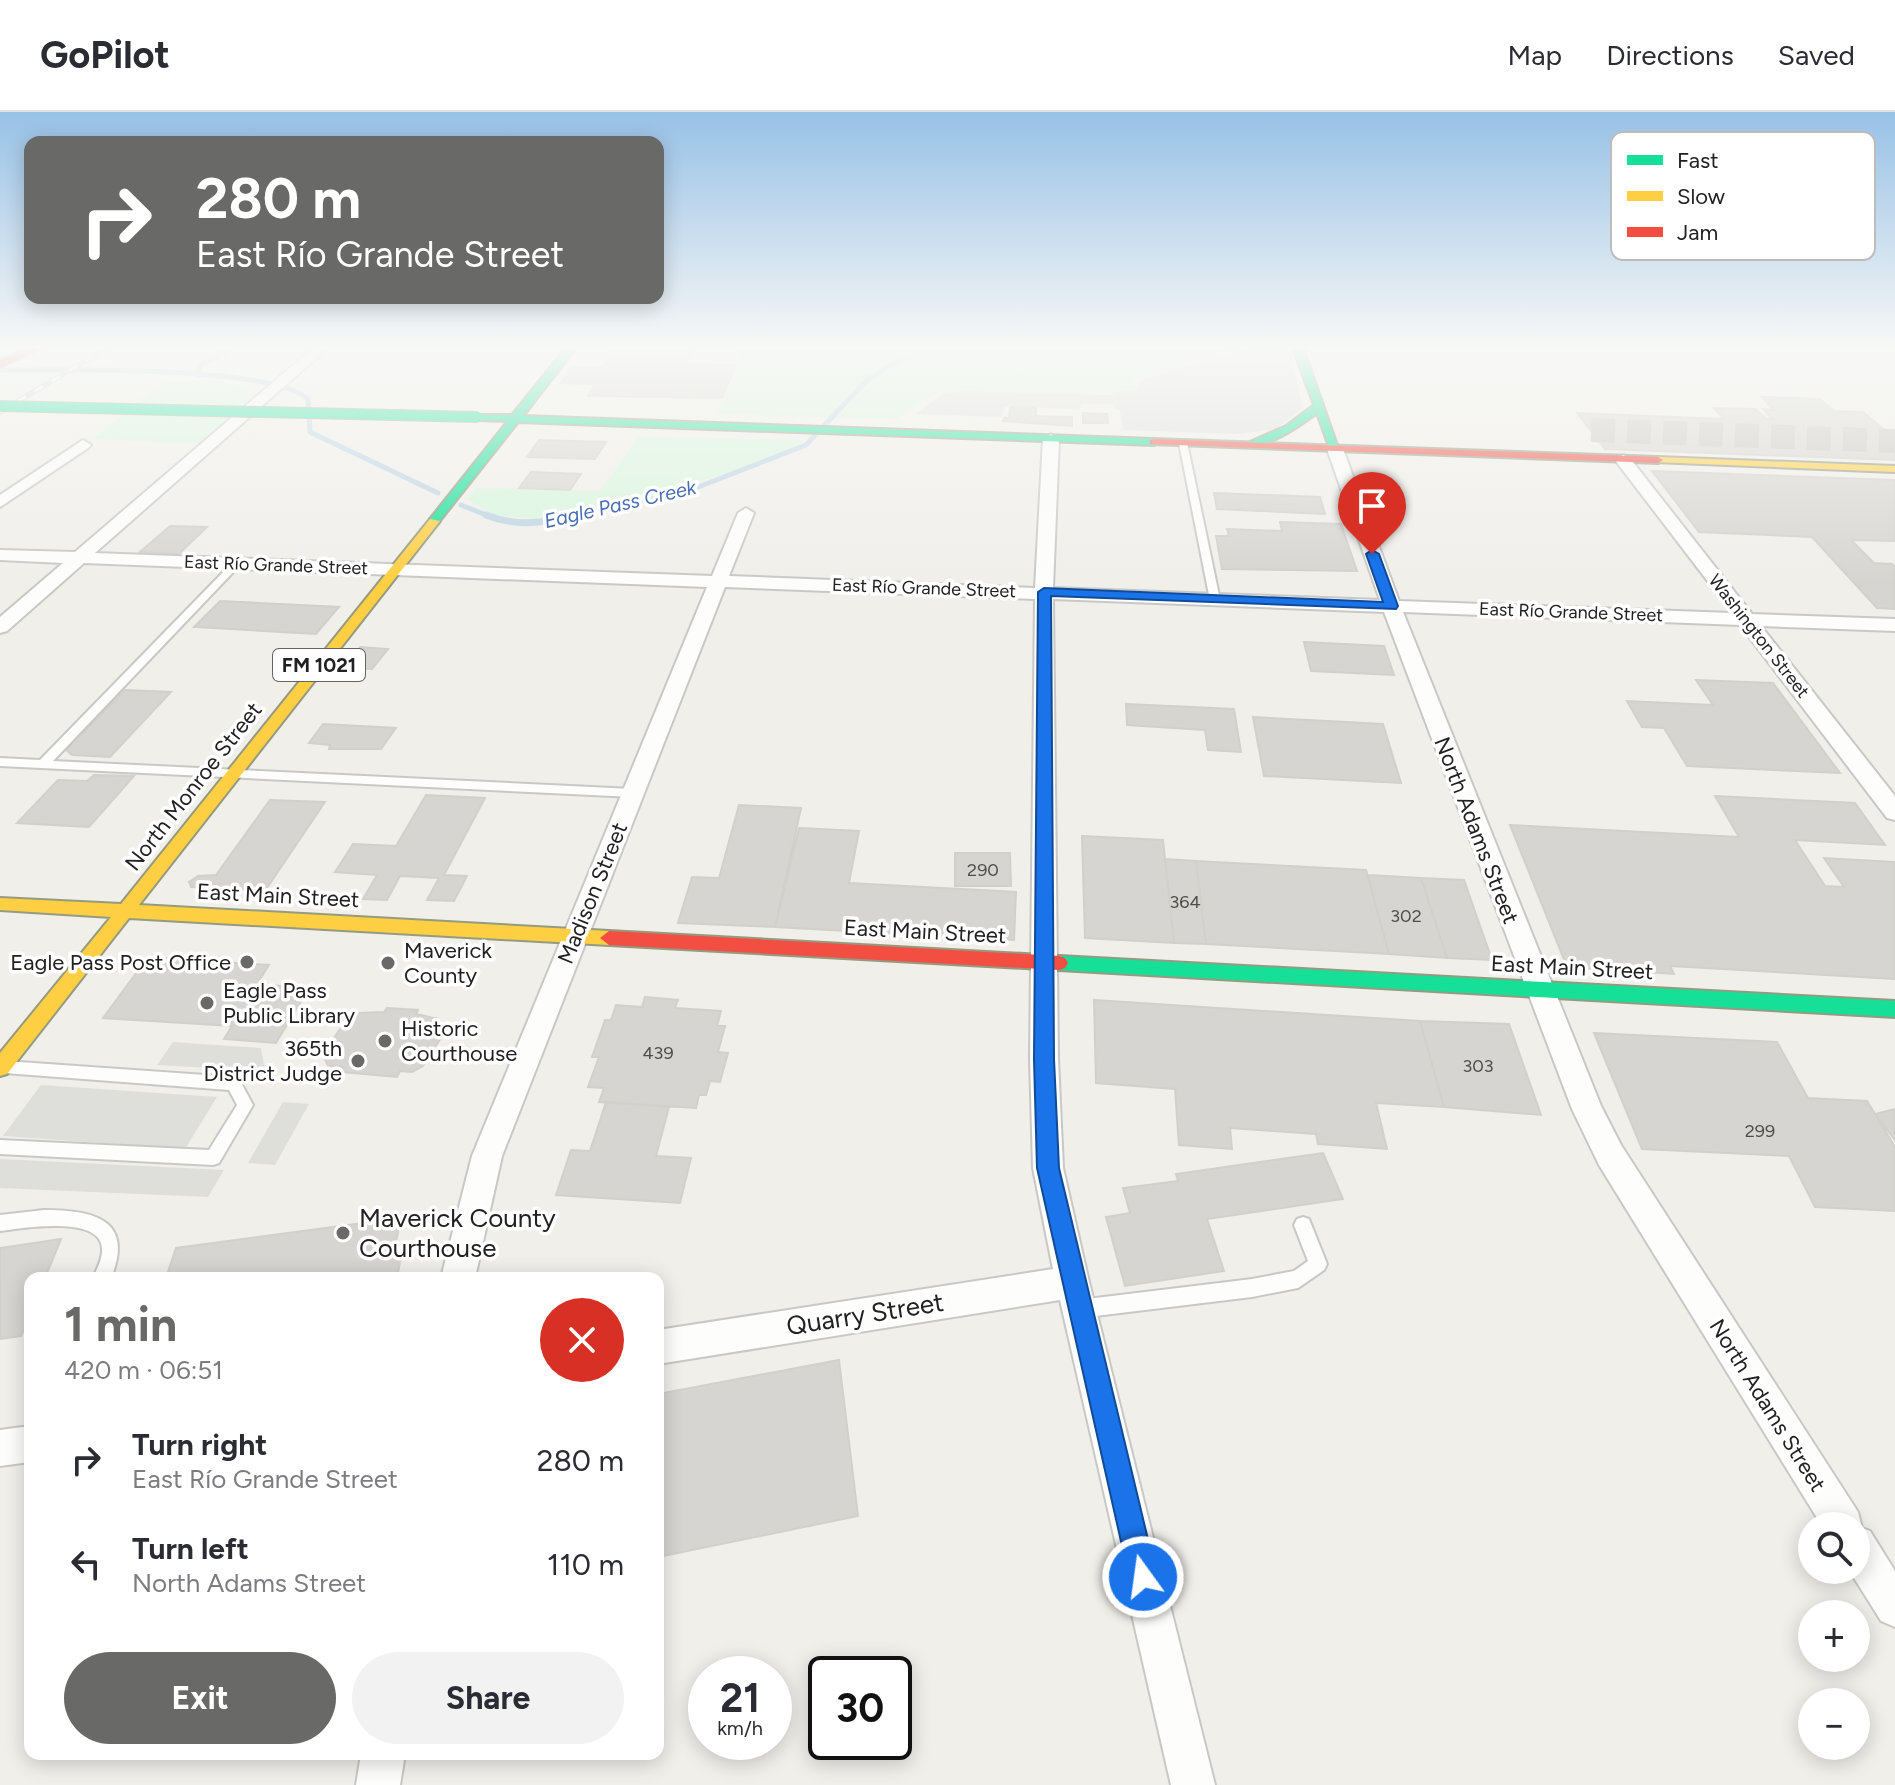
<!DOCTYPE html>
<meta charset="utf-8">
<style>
body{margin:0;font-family:Figtree,sans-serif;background:#f2f2f3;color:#2b2b33;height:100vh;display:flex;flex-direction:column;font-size:30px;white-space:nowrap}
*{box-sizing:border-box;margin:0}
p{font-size:26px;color:#7c7c81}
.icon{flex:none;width:44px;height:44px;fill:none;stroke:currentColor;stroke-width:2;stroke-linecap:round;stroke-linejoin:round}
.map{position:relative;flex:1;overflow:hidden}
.panel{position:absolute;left:24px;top:1160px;width:640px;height:488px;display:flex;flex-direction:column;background:#fff;border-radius:16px;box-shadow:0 4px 20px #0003}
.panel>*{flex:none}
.hud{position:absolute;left:24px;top:24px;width:640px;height:168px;border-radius:16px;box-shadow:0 4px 20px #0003;background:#696967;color:#fff;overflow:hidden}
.fabs{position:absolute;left:1798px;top:1400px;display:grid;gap:16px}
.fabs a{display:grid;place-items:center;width:72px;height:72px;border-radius:50%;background:#fff;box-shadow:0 4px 20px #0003;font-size:40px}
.speed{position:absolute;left:688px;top:1544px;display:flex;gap:16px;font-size:40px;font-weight:700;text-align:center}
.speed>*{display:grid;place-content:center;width:104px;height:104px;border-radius:50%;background:#fff;box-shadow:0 4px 20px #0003;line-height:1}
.speed small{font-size:20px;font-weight:400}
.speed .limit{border:4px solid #111;border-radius:12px;background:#fff;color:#111}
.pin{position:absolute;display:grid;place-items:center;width:68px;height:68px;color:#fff;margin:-82px -34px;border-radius:50% 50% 50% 0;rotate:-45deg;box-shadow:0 0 8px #0007}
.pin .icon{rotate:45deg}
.me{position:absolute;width:88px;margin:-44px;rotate:346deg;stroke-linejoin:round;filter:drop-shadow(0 0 6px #0008)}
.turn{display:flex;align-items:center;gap:28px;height:168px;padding:0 40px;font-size:36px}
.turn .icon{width:104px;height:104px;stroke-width:2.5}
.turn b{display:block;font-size:56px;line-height:68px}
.round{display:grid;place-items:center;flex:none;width:84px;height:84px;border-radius:42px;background:#f2f2f3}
.headline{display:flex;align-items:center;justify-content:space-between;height:136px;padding:0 40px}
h1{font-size:48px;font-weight:700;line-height:60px;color:#696967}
.cta{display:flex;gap:16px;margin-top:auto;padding:16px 40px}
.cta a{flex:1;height:92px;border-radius:48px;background:#696967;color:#fff;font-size:32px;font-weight:700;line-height:92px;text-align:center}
.cta a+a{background:#f2f2f3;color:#2b2b33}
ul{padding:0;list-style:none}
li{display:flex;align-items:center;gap:24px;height:104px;padding:0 40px}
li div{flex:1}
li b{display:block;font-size:30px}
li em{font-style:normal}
header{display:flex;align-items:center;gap:48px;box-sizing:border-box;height:112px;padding:0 40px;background:#fff;border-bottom:2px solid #e1e1e2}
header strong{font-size:38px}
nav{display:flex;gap:44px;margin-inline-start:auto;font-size:28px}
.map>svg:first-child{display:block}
.park{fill:#d8f6dd}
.parking{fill:#dededb}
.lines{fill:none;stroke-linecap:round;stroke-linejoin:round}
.stream-far1{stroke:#bdd4e3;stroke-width:5}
.stream{stroke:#bdd4e3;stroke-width:7}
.building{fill:#d6d5d1;stroke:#d3d0cb;stroke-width:2}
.primary-tunnel{stroke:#c7c6c2;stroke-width:24;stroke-dasharray:24 12;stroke-linecap:butt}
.lane-casing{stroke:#c8c8c6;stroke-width:4}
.street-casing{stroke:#c8c8c6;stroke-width:4}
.fast-casing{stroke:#959b80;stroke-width:4}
.slow-casing{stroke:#959b80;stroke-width:4}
.jam-casing{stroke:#959b80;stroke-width:4}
.lane{fill:#fdfdfc;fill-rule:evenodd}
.street{fill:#fdfdfc;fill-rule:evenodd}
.fast{fill:#16e098;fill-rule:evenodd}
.slow{fill:#ffcf43;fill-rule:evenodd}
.jam{fill:#f24e42;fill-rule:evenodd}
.rail-casing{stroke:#cbcbcb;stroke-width:5}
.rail{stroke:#fff;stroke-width:3;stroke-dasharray:10;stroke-linecap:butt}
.fast-bridge-casing{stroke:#a7a185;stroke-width:12;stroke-linecap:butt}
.fast-bridge{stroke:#16e098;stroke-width:10}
.route{fill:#1a73e8;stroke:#114b97;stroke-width:2}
.poi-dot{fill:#696967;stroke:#fff;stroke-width:3}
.labels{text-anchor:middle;stroke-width:7;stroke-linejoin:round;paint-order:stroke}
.far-street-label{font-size:18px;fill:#212121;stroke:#fff}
.number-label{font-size:18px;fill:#4e4e4d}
.far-water-label{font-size:20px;font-style:italic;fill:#4a6db4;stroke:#fff}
.shield{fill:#fff;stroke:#646464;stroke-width:2}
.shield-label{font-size:20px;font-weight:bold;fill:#212121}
.street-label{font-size:22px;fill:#212121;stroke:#fff}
.poi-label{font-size:22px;fill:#212121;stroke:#fff;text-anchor:start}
.near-poi-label{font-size:26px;fill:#212121;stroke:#fff;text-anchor:start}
.near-street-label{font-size:26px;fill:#212121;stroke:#fff}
.key{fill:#fff;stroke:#bcbcbc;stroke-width:2}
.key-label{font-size:22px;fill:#212121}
</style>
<header>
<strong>GoPilot</strong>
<nav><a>Map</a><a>Directions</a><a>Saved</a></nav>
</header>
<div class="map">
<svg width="1895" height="1673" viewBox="0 0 1895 1673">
<rect width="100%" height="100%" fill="#f0efea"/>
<path class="park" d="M743,236H1240L1135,267L1134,278L1104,281L940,279L896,307L717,302Z
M162,270H222L256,281L199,331L93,327Z
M639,325L804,328V331L731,361L545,408L493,403L467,387L476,376L600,379Z"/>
<path class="parking" d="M1247,236H1290L1303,297L1275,317L1240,322L1123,318L1120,298L1114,297L1113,292H1081L1080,298L1012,294L1004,295L1001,305L915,302L943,282L964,279L1113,283V280L1138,278L1139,269Z
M173,930L261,936L265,959L157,953Z
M41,973L217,985L185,1037L3,1024Z
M283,990L309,992L275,1053L248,1051Z
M0,1047L224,1058L208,1085L0,1076Z"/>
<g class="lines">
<path class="stream-far1" d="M1064,236L1068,241L1087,243L1131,236
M0,258C58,258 271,253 308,287L310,320L438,381
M198,263L200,253L232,236
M461,393L491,405
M570,405L688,379L806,333L866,269L898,248L931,236"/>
<path class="stream" d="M486,403C518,416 546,410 579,403"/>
</g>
<path class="building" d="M615,236H694L686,252L736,253L722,286L588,284L595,272L561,271L572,255H603Z
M1762,285L1820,287L1834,299L1863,300L1895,327V348L1605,337L1577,301L1724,307L1714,296L1755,297L1767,307H1772L1763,297L1773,298Z
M1010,295L1036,296V304L1072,305V314L1003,309L1004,306H1009Z
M1083,301L1107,302L1108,311H1083Z
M539,328L606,330L595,347L527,345Z
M1652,359L1895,368V429L1851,428L1874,451L1892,452L1895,455V497L1877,496L1812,425L1699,420Z
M531,360L581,362L570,378L519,376Z
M1214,381L1320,385L1325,402L1217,397Z
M1280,410L1341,412L1357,459L1222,457L1216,424H1229L1227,417L1282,419Z
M170,414L207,415L179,442L140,440Z
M220,489L339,495L316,522L194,515Z
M1304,530L1384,534L1394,563L1311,559Z
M360,535L388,537L372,557L344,556Z
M1696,568L1773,571L1840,661L1687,654L1664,616L1642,615L1627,589L1713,593Z
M125,578L171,580L110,645L72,643L66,638Z
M1126,592L1234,597L1241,640L1208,638L1205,618L1127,613Z
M1253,605L1383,612L1401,671L1264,664Z
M323,612L396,616L381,637H329L330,633L309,631Z
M94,663L134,664L89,715L17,711L58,668L87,669Z
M426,683L485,686L444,763L467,764L454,789L427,788L439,766L400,764L387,788L363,787L377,763L335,760L353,732L396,734Z
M1715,684L1855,691L1885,733L1795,728L1825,774L1844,775L1824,746L1895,750V867L1670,854L1674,862L1567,855L1510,713L1739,725Z
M270,688L325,690L265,779L191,775L189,770L198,764L216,763Z
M739,693L801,696L775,815L678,811L692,765L719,766Z
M799,716L859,719L849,771L1016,780L1014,828L775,815Z
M1082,724L1163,728L1174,831L1085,826Z
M955,741H1010L1011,774H955Z
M1165,747L1196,749L1206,832L1174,831Z
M1196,749L1366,758L1389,842L1206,832Z
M1368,763L1421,766L1447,846L1389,842Z
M1421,766L1464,768L1492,848L1447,846Z
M148,845L269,853L257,872L309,876L276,931L224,927L232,914L103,906Z
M645,885L678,888L675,896L721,899L717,914H725L718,940L728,941L720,970L710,969L706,983H699L696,996L599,990L604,976L588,975L599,945H592L605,908H611L616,893L642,895Z
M1094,888L1420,909L1444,995L1376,991L1387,1037L1318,1032L1316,1022L1230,1016L1232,1037L1179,1033L1175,977L1096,971Z
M387,896L418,898L416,902L438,907L443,914L437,925L441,926L423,954L412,960L400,959L397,965L340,960L343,955L328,954L325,947L332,934L329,933L347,907L359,901L384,900Z
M1420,909L1509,912L1541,1003L1444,995Z
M1594,921L1777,930L1808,986L1867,989L1895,1035V1099L1815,1095L1789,1044L1642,1037Z
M606,990L669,995L656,1044L691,1046L680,1091L556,1083L571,1038L590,1039Z
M1895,997V1028L1875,1002Z
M1323,1041L1343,1087L1207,1107L1224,1159L1125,1174L1106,1105L1130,1101L1123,1076L1178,1069L1176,1062Z
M401,1106L394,1139H402L397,1166H166L176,1136Z
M61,1127L45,1166H30V1203L21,1224L0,1227V1136Z
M839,1248L858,1404L658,1445V1282Z"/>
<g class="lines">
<path class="primary-tunnel" d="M1591,318L1895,329"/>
<g class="lane-casing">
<path id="lane" d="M1183,329L1187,331L1220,488L1215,491L1210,488L1179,331Z
M236,449L239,450V454L53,649L633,677L639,681L633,685L0,654V646L40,648L233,450Z
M5,949L234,965L239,967L253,993L219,1051L213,1053L0,1042V1028L209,1038L237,993L229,978L5,961L0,960V950Z
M44,1098C93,1098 135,1107 111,1166H93C97,1157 103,1146 102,1136C100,1103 22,1116 0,1119V1103Z
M1303,1105L1309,1107L1327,1152L1324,1158L1298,1176L1252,1185L1079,1206L1073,1203L1070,1197L1073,1191L1079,1188L1252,1167L1294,1159L1308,1149L1294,1113L1297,1107Z"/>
</g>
<g class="street-casing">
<path id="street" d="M313,236H328L95,441L712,464L738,401L746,396L754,401L729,464L1035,476L1043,327L1051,322L1059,327L1053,476L1380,488L1327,337L1335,332L1343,337L1399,489L1732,501L1615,348L1623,343L1629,345L1752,502L1895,507V519L1761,514L1895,684V708L1887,706L1740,513L1403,500L1601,994L1621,1033L1858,1400L1862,1416L1870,1419L1895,1459V1515L1881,1509L1849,1458H1856V1414H1822L1599,1053L1572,997L1384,500L1053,487L1058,947L1063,1056L1089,1170L1215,1673H1171L1060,1188L658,1252V1218L1053,1157L1033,1056L1030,947L1035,487L725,475L502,1044L475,1166H441L472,1044L707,475L84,451L7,519L0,521V505L63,451L0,448V438L75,440Z
M83,328L91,333L88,336L0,395V383Z
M30,1314V1350L0,1354V1318Z
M361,1642H405L400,1673H356Z"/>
</g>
<g class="fast-casing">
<path id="fast" d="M566,236H576L523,304L1154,327L1159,330L1154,333L518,310L438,411H430V407L508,309L478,308L474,307V303H512Z
M1293,236H1303L1339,339L1330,337L1317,301C1303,311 1266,339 1250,330L1286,314L1314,293Z
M1059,844L1895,889V905L1059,858L1053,856L1050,851L1053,846Z"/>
</g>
<g class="slow-casing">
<path id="slow" d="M1658,345L1895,354V360L1654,350L1653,348Z
M430,407L440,409L139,793L609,819L618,826L615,831L609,833L129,806L7,962L0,964V941L111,805L0,798V786L121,792Z"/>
</g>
<g class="jam-casing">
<path id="jam" d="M29,236H41L0,255V249Z
M1154,327L1658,345L1663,348L1658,351L1150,332V328Z
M609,819L1059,844L1065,846L1068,851L1065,856L1059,858L609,833L600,826Z"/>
</g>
<use href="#lane" class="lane"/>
<use href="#street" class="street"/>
<use href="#fast" class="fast"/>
<use href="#slow" class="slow"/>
<use href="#jam" class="jam"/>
<g class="rail-casing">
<path id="rail" d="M0,300L107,236"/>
</g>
<use href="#rail" class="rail"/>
<g class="fast-bridge-casing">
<path id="fast-bridge" d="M0,294L478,305"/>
</g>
<use href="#fast-bridge" class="fast-bridge"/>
</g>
<linearGradient id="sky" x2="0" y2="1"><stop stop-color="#97c1e6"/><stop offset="0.5" stop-color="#f8f8f6"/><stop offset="1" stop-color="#f8f8f6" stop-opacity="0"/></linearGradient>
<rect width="1895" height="470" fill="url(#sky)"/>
<path class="route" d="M1372,438L1379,442L1398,494L1396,497L1051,484L1054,947L1059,1056L1157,1465L1153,1475L1143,1479L1133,1475L1129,1465L1037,1056L1034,947L1038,480L1044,476L1383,490L1366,442Z"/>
<g class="poi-dot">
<circle cx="247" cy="850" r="8"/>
<circle cx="388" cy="851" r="8"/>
<circle cx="207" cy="891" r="8"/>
<circle cx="385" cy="929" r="8"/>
<circle cx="358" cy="949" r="8"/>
<circle cx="343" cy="1121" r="8"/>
</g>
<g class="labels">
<g class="far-street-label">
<text transform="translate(276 453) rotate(2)" y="6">East Río Grande Street</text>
<text transform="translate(924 476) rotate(2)" y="6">East Río Grande Street</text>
<text transform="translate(1571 500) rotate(2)" y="6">East Río Grande Street</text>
<text transform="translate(1759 524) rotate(52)" y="6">Washington Street</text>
</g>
<g class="number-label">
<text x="983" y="764">290</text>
<text x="1185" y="796">364</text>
<text x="1406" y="810">302</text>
<text x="658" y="947">439</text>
<text x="1478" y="960">303</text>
<text x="1760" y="1025">299</text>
</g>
<g class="far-water-label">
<text transform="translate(620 392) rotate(-13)" y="7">Eagle Pass Creek</text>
</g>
<rect class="shield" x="273" y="537" width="92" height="32" rx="6"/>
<g class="shield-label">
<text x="319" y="560">FM 1021</text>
</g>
<g class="street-label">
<text transform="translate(193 674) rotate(-52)" y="8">North Monroe Street</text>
<text transform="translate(1477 718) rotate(69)" y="8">North Adams Street</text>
<text transform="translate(592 781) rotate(-68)" y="8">Madison Street</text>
<text transform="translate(278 783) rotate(3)" y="8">East Main Street</text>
<text transform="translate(925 819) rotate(3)" y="8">East Main Street</text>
<text transform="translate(1572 855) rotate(3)" y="8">East Main Street</text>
<text transform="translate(1768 1293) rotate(58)" y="8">North Adams Street</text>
</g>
<g class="poi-label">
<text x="404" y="846">Maverick<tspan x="404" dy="25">County</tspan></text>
<text x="231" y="858" text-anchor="end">Eagle Pass Post Office</text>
<text x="223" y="886">Eagle Pass<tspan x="223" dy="25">Public Library</tspan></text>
<text x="401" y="924">Historic<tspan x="401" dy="25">Courthouse</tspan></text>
<text x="342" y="944" text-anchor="end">365th<tspan x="342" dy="25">District Judge</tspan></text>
</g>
<g class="near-poi-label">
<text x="359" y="1115">Maverick County<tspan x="359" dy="30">Courthouse</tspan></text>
</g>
<g class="near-street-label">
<text transform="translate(865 1202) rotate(-9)" y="9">Quarry Street</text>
</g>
</g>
<rect x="1611" y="20" width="264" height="128" rx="12" class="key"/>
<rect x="1627" y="43" width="36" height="10" fill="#16e098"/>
<rect x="1627" y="79" width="36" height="10" fill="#ffcf43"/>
<rect x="1627" y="115" width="36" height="10" fill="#f24e42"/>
<g class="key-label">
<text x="1677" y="56">Fast</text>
<text x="1677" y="92">Slow</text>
<text x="1677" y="128">Jam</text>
</g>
</svg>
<div class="fabs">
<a><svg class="icon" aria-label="search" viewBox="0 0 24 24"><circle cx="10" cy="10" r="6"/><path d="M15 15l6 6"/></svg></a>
<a>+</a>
<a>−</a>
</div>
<div class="speed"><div>21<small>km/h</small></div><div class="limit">30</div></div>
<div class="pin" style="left:1372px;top:442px;background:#d93025"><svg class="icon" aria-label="arrive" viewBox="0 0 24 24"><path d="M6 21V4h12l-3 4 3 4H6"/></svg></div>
<svg class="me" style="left:1143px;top:1465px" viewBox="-20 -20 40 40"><circle r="17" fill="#1a73e8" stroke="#fff" stroke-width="3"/><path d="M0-11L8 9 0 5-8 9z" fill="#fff"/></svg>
<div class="hud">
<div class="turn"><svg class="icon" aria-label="right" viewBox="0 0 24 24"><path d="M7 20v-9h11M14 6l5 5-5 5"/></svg><div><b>280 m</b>East Río Grande Street</div></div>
</div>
<section class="panel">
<div class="headline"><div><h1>1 min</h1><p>420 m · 06:51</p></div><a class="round" style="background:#d93025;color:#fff"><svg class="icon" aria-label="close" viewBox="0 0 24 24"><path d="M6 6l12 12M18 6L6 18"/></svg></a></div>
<ul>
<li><svg class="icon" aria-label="right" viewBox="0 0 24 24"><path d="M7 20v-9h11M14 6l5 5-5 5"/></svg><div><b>Turn right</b><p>East Río Grande Street</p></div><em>280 m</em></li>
<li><svg class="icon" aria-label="left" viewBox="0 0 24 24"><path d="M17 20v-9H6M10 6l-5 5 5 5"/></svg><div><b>Turn left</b><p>North Adams Street</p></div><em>110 m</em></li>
</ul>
<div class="cta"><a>Exit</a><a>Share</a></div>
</section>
</div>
